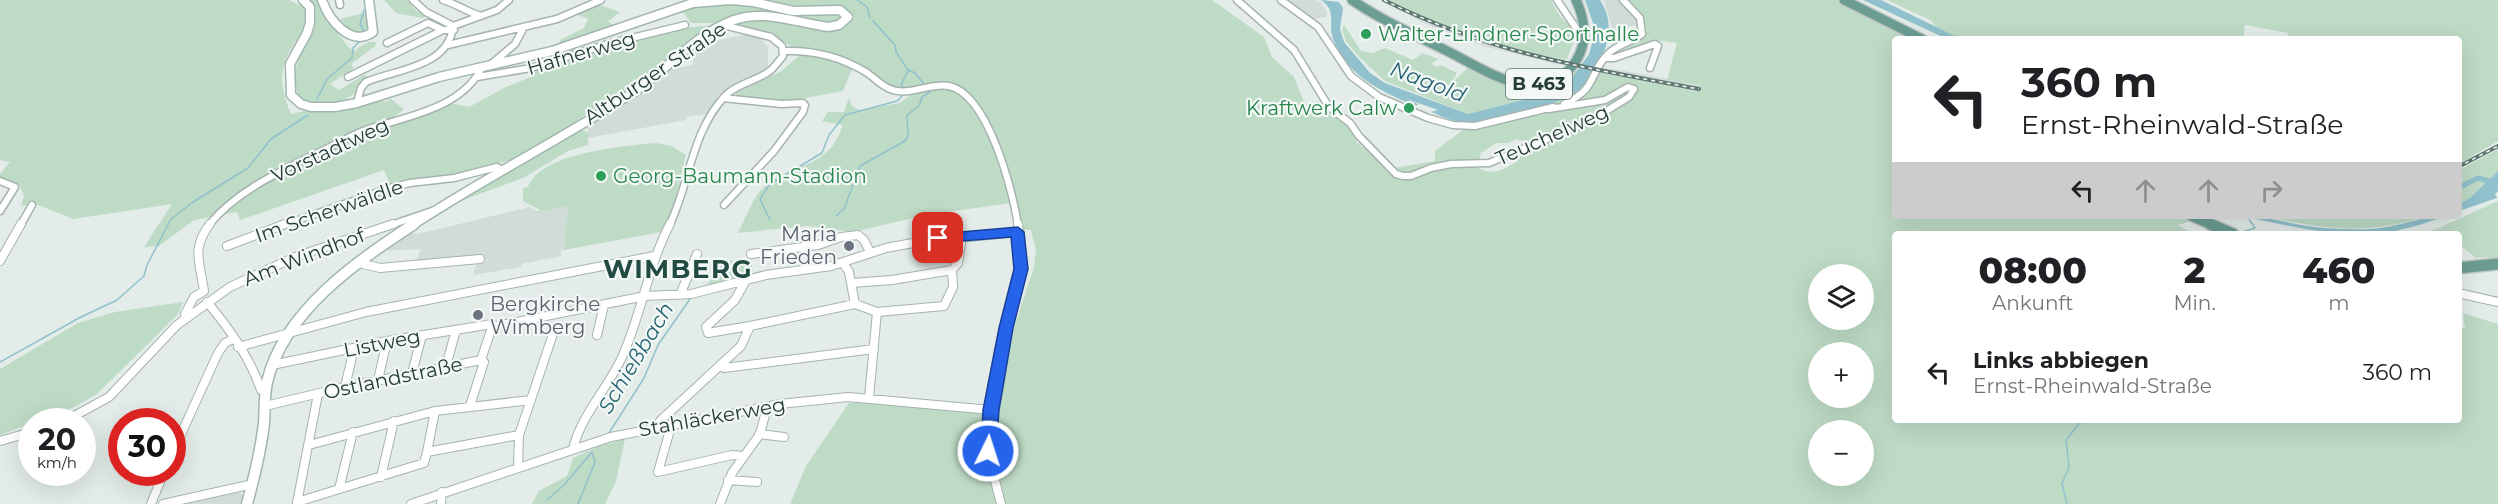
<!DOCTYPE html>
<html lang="de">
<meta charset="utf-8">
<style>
body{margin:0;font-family:Montserrat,sans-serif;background:#f6f6f6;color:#202124;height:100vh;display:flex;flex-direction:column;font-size:22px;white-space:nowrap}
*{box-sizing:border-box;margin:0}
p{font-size:20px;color:#757577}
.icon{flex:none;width:33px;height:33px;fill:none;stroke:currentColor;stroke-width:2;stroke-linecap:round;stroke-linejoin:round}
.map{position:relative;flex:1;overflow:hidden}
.sheet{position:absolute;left:1892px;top:231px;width:570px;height:192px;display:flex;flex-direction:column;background:#fff;border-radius:6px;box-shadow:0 6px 24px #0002}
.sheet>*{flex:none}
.guide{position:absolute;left:1892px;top:36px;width:570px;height:183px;border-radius:6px;box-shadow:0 6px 24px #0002;background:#fff;color:#202124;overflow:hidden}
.buttons{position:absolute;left:1808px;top:264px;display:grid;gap:12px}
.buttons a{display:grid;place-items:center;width:66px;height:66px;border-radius:50%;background:#fff;box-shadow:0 6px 24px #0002;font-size:30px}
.speed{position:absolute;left:18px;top:408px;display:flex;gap:12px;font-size:30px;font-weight:700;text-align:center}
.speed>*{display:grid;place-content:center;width:78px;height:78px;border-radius:50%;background:#fff;box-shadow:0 6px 24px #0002;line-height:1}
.speed small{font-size:15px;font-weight:400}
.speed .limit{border:9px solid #d22;background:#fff;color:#111}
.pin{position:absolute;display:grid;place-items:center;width:51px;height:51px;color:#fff;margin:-26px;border-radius:12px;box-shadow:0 3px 9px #0006}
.me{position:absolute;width:66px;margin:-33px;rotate:4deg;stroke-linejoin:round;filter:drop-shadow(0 0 4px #0008)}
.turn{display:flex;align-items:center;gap:21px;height:126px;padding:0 30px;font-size:27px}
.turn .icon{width:78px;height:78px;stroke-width:2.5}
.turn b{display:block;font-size:42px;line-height:51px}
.lanes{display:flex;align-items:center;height:57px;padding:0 30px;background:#0003;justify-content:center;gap:30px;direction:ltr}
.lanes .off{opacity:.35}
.eta{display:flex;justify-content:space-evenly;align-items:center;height:102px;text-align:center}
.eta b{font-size:36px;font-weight:800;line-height:42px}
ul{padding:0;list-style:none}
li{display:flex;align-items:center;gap:18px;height:78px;padding:0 30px}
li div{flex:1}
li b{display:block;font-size:22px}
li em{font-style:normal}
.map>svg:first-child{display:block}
.built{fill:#d1dbd7}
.green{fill:#bedbc6;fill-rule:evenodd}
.water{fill:#90c1cc}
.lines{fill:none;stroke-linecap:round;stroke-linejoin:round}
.stream{stroke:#90c1cc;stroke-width:1.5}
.canal{stroke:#90c1cc;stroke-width:5}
.street-far1-casing{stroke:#a6b3af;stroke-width:9}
.street-casing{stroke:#a6b3af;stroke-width:10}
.secondary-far1-casing{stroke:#a2b6b0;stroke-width:11}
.secondary-casing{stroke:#a2b6b0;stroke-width:13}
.primary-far1-casing{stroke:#c2c8c7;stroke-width:12}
.primary-casing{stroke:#c2c8c7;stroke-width:14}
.street-far1{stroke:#fff;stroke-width:6}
.street{stroke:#fff;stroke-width:8}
.secondary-far1{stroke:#fff;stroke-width:8}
.secondary{stroke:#fff;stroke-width:10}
.primary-far1{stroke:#6b9d92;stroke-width:9}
.primary{stroke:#6b9d92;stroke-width:11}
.rail-casing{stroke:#5f7771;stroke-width:4}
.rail{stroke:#f3f8f6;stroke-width:1.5;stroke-dasharray:4;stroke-linecap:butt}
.route{fill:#2563eb;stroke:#184099;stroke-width:1.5}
.leisure-dot{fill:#2e9e5b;stroke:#f3f8f6;stroke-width:2}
.worship-dot{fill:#6b7280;stroke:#f3f8f6;stroke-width:2}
.labels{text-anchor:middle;stroke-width:4.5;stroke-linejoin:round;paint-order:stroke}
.shield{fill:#f3f8f6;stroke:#627470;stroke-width:1.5}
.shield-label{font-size:18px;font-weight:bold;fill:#243b36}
.leisure-label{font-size:20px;fill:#27864d;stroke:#f3f8f6;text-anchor:start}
.street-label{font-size:20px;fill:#243b36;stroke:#f3f8f6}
.worship-label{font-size:20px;fill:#5b616d;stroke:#f3f8f6;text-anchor:end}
.water-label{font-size:21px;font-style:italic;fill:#236372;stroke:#f3f8f6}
.district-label{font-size:26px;font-weight:bold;letter-spacing:1.5px;fill:#224c43;stroke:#f3f8f6}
</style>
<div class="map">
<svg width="2498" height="504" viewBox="0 0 2498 504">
<rect width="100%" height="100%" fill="#e3ece8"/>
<path class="built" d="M1284,0H1316L1321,3L1327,12L1326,17L1311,19Z
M1381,0H1391L1422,15L1491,42L1565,59L1560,65L1483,46L1430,26Z
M1604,0H1621L1635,12L1639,25L1612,29Z
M747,34L760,37L768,47V68L719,95L706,114L686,117V120L588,138L587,125L651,85L671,69L693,65V53L703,44Z
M1604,68L1619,70L1701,85L1698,92L1601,73Z
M568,206L564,250L561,251V256L521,264V267L473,275L478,258L415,264L421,249L382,251L408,232L418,234L530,207L537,211Z
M238,492L243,495L242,504H178Z"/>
<path class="green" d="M0,0H289L304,8C308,34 294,38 286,59C278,78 284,97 291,114C309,108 334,111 355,108L360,113L356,108L381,99L385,102L391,99L404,109L392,119L450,103L469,107L506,87L531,77L528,70C584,52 658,28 716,25L636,88L587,113L576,122L511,160L453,175L391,186L384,170L240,220L237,212L194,220L159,246L144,247L172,204L73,219L36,204L21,206L24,196L20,185L0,179V174L10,162L0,160Z
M308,0H319L321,11L349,48L358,52L356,49L369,42H377L374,47L351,64L354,68L330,84L339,90L364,75L370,78L357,87L355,93C338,106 318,106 299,98C283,54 322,43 315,6Z
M384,0H408L415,10L426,16L422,18L396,13Z
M757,0H1212L1264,37L1272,57L1294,77L1305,104L1319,101L1326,111L1330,110L1347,124L1357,137L1356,142L1362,147L1374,149L1395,168L1435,161V151L1472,123L1508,117L1594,71L1698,92L1701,85L1667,80L1677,43L1654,40L1610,57L1639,39L1647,31L1644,25L1639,24L1638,19L1621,0H1837L1912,39H1894V216H2183L2191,221L2178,225L2193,234H1894V420H2458V327L2465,328L2463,313L2498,324V504H790L806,466L849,403L895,402L997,414L1008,346L1034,267L1036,250L1031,230H1021L1011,203L926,215L853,232L808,226L738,233C746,218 753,196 766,185C796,161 828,170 843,125L822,121L828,112H844L849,98L852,106L859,110L900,103L916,91L933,84L899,89L886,84L872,73L853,67L843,91L800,99L781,100L736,96V93L780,72L808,48L792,47L771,33L739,25L740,22L756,19L841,28L854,18L852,13L844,8L801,9ZM1516,139L1533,143L1548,141L1512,155L1518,161C1502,170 1492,178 1474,165L1479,161L1481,153L1496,143H1508ZM1818,274H1863V320H1818ZM1818,352H1863V398H1818ZM1818,430H1863V476H1818Z
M1391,0H1551C1558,14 1563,23 1578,30L1567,59C1507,53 1444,29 1391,0Z
M1887,0H2498V141L2459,164L2458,39H2288V33L2245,25L2243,39H1961L1936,27L1932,21Z
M597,4L620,12L608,21L616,27L561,46L560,40L584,28L588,19L576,14Z
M697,4H745L806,16L824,12L844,15L837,24L750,14L735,15L719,23H691L680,8Z
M368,12L369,31L354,35L340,19Z
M1344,25L1361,51L1373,53L1385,48L1413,60L1423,53L1438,59L1431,64L1437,67L1441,65L1457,73L1450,84L1469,67C1494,81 1507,86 1537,84C1553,82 1564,81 1575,69L1579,70L1566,85L1547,94L1468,114L1385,81L1358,56L1346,41L1342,30Z
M583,130L588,133V145L568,151L523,178L461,201L431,220L429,219L558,141Z
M656,143L671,146L686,155L672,214L661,232L564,250L568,206L542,211L523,201V188L528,187C540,153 623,146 656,143Z
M2498,149V171L2470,198L2459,204L2458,171Z
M2498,201V262L2486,257L2476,258L2459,244L2458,234H2419L2439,228Z
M2266,216H2429C2367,234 2329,231 2266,216Z
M742,259V263L752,262V276L705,288L723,262Z
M183,302L178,314L97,394L72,408L0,435V369L78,323L115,312Z
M625,439L616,481L605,504H532L539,491L567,476L573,458L599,446Z"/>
<path class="water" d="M1321,0L1339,2L1343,8L1340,29L1344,42L1370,73L1385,83L1468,114L1547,94L1567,85L1589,54L1594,37V26L1585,0H1600C1612,19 1611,37 1602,56C1597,67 1591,78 1582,87C1566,104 1493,124 1469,123C1454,122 1443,117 1431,112L1438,110L1404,98L1418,104L1416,106C1384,93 1347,76 1334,41C1326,23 1339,13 1321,0Z
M1863,0H1881L1961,39H1947Z
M2498,171V191L2495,194L2497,198L2459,211V204L2470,198Z
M2242,216C2264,216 2280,221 2301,225C2324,229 2347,230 2370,229C2396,228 2420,216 2447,216C2428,222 2408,229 2389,232C2339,239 2290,226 2242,216Z"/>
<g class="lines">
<path class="stream" d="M857,0L867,7L870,18
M364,10L360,24L365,32
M873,21L895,45L896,52L908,70L915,73L924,84
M904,88L901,85L908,71
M317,99L327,79L352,58L353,48L360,41
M836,216L844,209L860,166L905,141L908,136L907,115L919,106L922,97L930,92L929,90
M770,220L760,199L770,184L822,153L829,135L845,115L897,101L904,94
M2239,233L2255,228L2247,216
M0,362L79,318L117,300L144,276L147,265L171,219L193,202L248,168L271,139L308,115
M609,433L644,378L658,345L690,299
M547,500L564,485L592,452
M578,504L595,462L592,453
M2067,504L2062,484L2069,467L2066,440L2082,420"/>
<path class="canal" d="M2458,188L2478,178L2493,182"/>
<g class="street-far1-casing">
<path id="street-far1" d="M339,0L340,5
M443,0C457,4 467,12 481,16
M1237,0L1294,50L1329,107L1350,123L1359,136L1396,174L1403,176H1411L1431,168L1451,164L1489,163L1590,121L1629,97L1634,89L1628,87L1605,100L1549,109
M1281,0L1318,27L1351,76L1379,97L1428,118L1453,125L1475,126L1553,107
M1557,0L1578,31L1584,33
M453,26L497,10L509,0
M387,43L428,23L443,30
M448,45L557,19L601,0
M784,51C812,50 839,56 864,71C873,76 880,85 890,89C909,97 930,82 949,86C988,94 1013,191 1018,226
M1605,58H1614L1655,44L1658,46L1650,68
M489,66L515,44L524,27
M348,77L443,30H454
M477,77L531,68L611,43L685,25
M723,98L781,104L803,103L805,105L803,112L774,151L724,205
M357,103L361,88L366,82C397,69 449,67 453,26L426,12L413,0
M1564,104C1600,87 1587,74 1609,53C1618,44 1632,42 1642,34L1640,18L1623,0
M0,181L15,187L0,211
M20,226L32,205
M208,226C236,191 279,172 318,153C333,146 348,137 363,131C402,117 460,110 481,69
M281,226L390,188L410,183L454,178L497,167L502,170
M388,226L435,210
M669,226C690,184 691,131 726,95C738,83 758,81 771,70C775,66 779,61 783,56L782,46L771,37L723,25"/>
</g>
<g class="street-casing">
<path id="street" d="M227,246L285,224
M751,254L818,245L841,237L858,235L864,240L870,252
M0,261L21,224
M359,263L380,268L480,259
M843,263L849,272L855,304L877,312L869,398
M852,283L892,280L952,270
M2458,293L2498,302
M680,295L697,254
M207,302C229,328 250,357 261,390L266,389
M877,312L944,306L953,287L952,270L958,263L962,236
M186,317L185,314L194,297L204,291C200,263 191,248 210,224
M750,326L855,304
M597,335L604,305
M238,347L366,312L654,256
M272,365L387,341L492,324
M446,366L456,330
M720,366L724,368L874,349
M412,373L422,335
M378,380L387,341
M345,387L354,348
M265,406L345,387L481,360L492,327L645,296L691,294L766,275L831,266L886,248L918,242L1018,232
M470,406L484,362L481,360
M63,422L109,397L177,325L230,287L295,257L393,224
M672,423L658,472L732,455L743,456
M658,426L660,421L741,346L750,326L708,333L706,327L735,300L746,280
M759,434L784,437
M0,441L32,432
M309,445L435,411L531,400
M573,449C581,415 609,387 623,355C642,312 648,266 670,224
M427,452L435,411
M172,454L218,353L225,343L233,339
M518,467L519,435L555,328
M381,477L394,421
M728,480L757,482
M339,489L353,432
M297,502L424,463L427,452L519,435
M297,503L318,394
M151,504L164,472
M163,504L253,484
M411,504L611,437L780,404L848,397L991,410
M441,504L442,492
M720,504L732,473L760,434L767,407
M1001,504L989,457L988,438L997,370L1019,278L1021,256L1018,224"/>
</g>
<g class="secondary-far1-casing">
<path id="secondary-far1" d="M303,0L310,7V23L307,33L290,64L291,95L301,104L311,107H335L357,103L439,77L552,51L693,3L731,0L753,2L793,11L840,10L848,17L839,25L828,27C798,23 764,9 734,20C695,34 668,69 634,92C562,139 484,178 411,226
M322,0C329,20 351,48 373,32L369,0"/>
</g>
<g class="secondary-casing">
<path id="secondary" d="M247,504C254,478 261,450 264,423C265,409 264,396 267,382C284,311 356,262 414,224"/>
</g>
<g class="primary-far1-casing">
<path id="primary-far1" d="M1352,0C1381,20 1413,34 1445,50C1483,68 1541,113 1576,61C1588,42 1585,19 1576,0
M1844,0L1922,39
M2191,216L2214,226"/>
</g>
<g class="primary-casing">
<path id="primary" d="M2210,224L2233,234
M2458,268L2498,264"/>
</g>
<use href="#street-far1" class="street-far1"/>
<use href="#street" class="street"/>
<use href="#secondary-far1" class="secondary-far1"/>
<use href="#secondary" class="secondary"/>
<use href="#primary-far1" class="primary-far1"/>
<use href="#primary" class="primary"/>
<g class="rail-casing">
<path id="rail" d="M1384,0C1488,53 1586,68 1699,89
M2458,167L2498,146"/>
</g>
<use href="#rail" class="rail"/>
</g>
<path class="route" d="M1018,227L1024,232L1028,269L1013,328L999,410L996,451L994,455H983L981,451L983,410L999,328L1014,269L1011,237L938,243L931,238L938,234Z"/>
<g class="leisure-dot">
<circle cx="1366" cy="34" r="6"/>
<circle cx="1409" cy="108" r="6"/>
<circle cx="601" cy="176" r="6"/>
</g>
<g class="worship-dot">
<circle cx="849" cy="246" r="6"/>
<circle cx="478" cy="315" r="6"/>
</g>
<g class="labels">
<rect class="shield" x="1506" y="69" width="66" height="30" rx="4.5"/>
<g class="shield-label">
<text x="1539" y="90">B 463</text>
</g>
<g class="leisure-label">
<text x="1378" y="41">Walter-Lindner-Sporthalle</text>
<text x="1397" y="115" text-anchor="end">Kraftwerk Calw</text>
<text x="613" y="183">Georg-Baumann-Stadion</text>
</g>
<g class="street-label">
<text transform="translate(581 53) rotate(-16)" y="7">Hafnerweg</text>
<text transform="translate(655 73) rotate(-34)" y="7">Altburger Straße</text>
<text transform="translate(1552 135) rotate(-24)" y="7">Teuchelweg</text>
<text transform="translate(330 150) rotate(-25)" y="7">Vorstadtweg</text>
<text transform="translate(329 211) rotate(-19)" y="7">Im Scherwäldle</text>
<text transform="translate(304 257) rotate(-21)" y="7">Am Windhof</text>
<text transform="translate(382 343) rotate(-11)" y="7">Listweg</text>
<text transform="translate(393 378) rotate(-12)" y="7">Ostlandstraße</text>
<text transform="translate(712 417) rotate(-10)" y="7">Stahläckerweg</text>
</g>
<g class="worship-label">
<text x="837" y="241">Maria<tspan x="837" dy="23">Frieden</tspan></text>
<text x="490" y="311" text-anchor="start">Bergkirche<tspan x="490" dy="23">Wimberg</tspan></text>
</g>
<g class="water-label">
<text transform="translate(1428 82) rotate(21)" y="7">Nagold</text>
<text transform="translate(636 358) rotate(-59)" y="7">Schießbach</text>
</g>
<g class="district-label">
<text x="678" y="278">WIMBERG</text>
</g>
</g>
</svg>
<div class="buttons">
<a><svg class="icon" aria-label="layers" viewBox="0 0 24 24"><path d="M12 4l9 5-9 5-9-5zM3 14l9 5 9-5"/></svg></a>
<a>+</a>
<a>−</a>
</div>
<div class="speed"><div>20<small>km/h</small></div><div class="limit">30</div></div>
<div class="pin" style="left:938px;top:238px;background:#d93025"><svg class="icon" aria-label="arrive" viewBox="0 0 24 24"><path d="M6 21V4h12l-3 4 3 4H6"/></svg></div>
<svg class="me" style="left:988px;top:451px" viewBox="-20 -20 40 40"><circle r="17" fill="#2563eb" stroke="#fff" stroke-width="3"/><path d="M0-11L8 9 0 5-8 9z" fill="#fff"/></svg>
<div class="guide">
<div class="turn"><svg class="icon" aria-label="left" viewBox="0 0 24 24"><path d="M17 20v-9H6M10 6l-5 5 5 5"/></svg><div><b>360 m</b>Ernst-Rheinwald-Straße</div></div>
<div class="lanes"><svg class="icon" aria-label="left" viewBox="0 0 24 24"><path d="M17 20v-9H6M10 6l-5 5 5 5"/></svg><svg class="icon off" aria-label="ahead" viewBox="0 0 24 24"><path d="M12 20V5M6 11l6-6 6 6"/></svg><svg class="icon off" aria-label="ahead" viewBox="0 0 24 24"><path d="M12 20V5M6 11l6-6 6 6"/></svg><svg class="icon off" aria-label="right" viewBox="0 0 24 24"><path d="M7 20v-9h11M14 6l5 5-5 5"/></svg></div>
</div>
<section class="sheet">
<div class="eta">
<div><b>08:00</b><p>Ankunft</p></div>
<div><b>2</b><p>Min.</p></div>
<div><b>460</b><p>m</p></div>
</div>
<ul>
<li><svg class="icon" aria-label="left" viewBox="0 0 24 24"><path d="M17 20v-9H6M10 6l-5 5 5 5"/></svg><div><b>Links abbiegen</b><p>Ernst-Rheinwald-Straße</p></div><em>360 m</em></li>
</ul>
</section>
</div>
